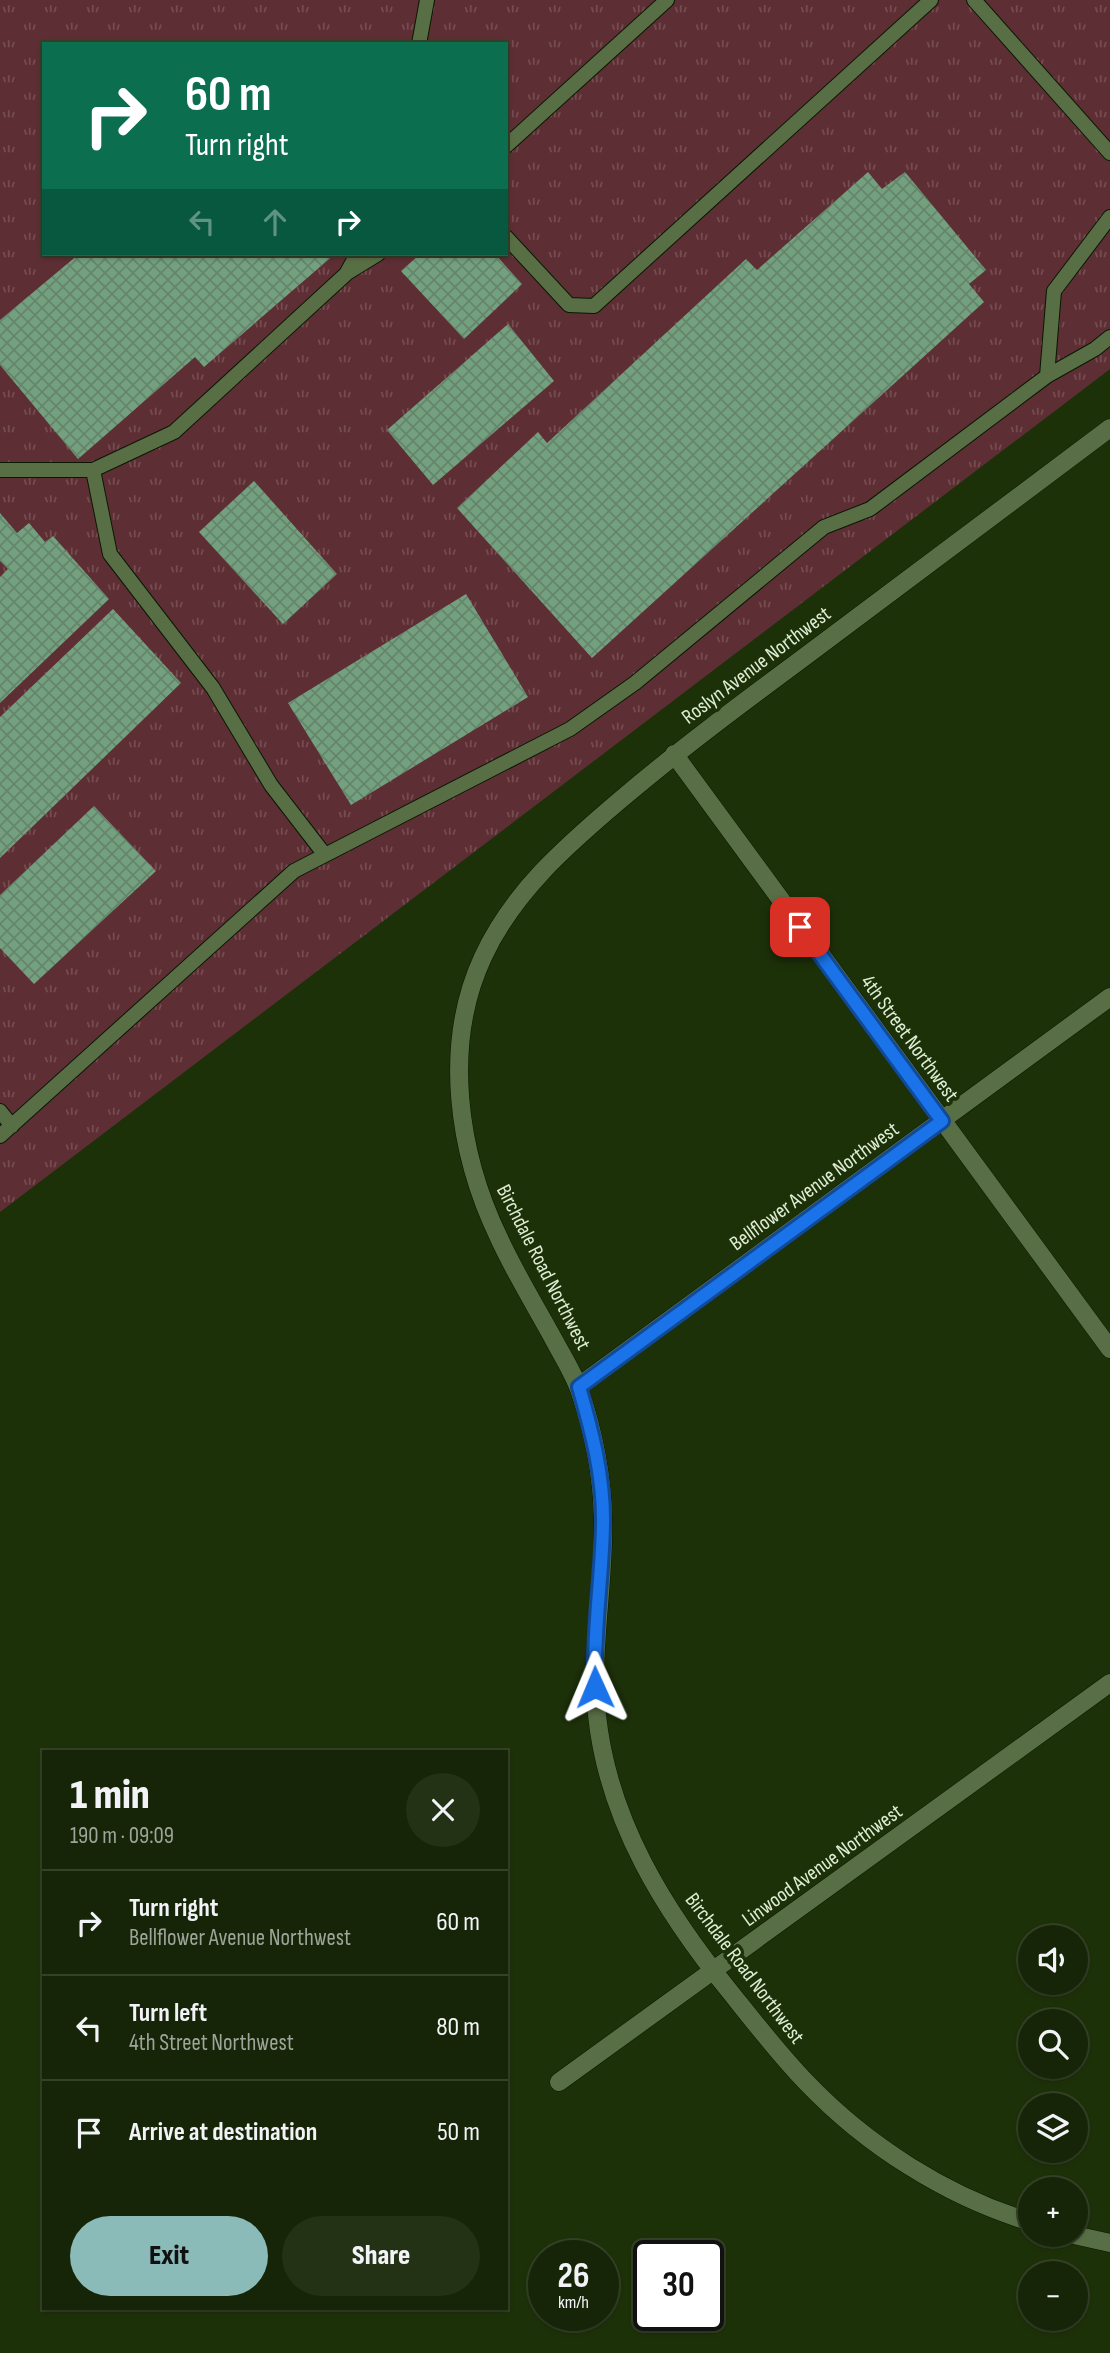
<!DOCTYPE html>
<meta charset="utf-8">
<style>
body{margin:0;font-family:"Sofia Sans Condensed",sans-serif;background:#233115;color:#f1f3f6;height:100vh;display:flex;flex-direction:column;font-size:26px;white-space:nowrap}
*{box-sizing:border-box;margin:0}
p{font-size:23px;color:#9ea59b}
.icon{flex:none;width:38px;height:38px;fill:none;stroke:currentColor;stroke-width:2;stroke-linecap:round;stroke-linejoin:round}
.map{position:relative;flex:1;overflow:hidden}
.sheet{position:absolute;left:42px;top:1750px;width:466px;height:560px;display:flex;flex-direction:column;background:#162507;border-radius:0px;box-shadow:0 2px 5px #0004,0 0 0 2px #354228}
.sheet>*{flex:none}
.top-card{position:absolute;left:42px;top:42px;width:466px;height:214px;border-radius:0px;box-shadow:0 2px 5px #0004,0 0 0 2px #354228;background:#0b6e4f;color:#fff;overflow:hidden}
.tools{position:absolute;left:1018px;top:1925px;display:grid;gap:14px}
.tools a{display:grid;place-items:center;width:70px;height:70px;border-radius:50%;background:#162507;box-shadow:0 2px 5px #0004,0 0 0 2px #354228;font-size:35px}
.speed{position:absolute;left:528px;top:2240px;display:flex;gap:14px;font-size:35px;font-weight:700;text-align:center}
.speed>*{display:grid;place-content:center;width:91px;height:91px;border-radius:50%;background:#162507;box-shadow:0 2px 5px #0004,0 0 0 2px #354228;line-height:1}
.speed small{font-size:18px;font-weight:400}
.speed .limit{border:4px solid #111;border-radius:10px;background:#fff;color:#111}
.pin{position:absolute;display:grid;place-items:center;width:60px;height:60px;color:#fff;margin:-30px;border-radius:14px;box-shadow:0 4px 10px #0006}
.me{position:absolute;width:77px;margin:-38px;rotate:359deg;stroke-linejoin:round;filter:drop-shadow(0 0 5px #0008)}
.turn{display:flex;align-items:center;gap:24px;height:147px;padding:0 28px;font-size:32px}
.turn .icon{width:91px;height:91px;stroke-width:2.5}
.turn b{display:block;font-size:49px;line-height:60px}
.lanes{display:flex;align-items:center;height:66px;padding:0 28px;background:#0003;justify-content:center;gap:35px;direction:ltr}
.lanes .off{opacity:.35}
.round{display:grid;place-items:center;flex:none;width:74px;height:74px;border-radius:37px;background:#233115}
.overview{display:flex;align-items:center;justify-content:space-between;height:119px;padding:0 28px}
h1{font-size:42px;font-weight:800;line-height:52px}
.button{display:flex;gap:14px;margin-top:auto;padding:14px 28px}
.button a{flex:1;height:80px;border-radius:42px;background:#8bbbb9;color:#111;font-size:28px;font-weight:800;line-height:80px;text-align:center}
.button a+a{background:#233115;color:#f1f3f6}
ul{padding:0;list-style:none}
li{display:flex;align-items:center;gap:21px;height:105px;padding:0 28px;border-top:2px solid #354228}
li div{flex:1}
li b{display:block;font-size:26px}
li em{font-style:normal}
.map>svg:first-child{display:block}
.grass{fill:url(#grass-tufts);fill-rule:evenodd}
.building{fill:url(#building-cross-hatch)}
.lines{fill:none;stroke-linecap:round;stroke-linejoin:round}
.lane-casing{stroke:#091800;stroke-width:16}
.street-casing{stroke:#091800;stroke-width:19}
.lane{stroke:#586f46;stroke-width:14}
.street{stroke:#586f46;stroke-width:18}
.route-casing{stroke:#114b97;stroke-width:18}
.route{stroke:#1a73e8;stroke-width:12}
.labels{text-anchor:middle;stroke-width:7;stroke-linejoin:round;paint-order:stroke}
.street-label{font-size:21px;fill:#dfedd5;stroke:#1d3109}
</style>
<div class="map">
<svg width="1110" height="2353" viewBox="0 0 1110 2353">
<defs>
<pattern id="grass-tufts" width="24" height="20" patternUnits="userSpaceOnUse" patternTransform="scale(1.75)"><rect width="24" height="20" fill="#5e2e35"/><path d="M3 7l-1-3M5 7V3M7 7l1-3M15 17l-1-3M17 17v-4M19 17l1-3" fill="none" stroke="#754d51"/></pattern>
<pattern id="building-cross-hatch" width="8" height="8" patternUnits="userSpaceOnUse" patternTransform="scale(1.75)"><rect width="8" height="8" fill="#73a07f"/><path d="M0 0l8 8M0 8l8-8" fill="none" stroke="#65856c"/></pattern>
</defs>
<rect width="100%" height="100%" fill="#1d3109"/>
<path class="grass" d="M0,0H1110V369L0,1212ZM44,44H506V254H44Z"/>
<path class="building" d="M868,172L882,189L905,172L986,270L969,284L984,302L592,658L457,508L538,432L547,443L746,259L757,270Z
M79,254H335L204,367L195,357L78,459L0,365V320Z
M420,254H495L522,284L464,339L401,271Z
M508,324L554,381L433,485L387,430Z
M254,481L337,574L283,624L199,532Z
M0,513L17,533L29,523L45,542L53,536L109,599L0,703V577L8,569L0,561Z
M466,594L528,697L351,805L288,703Z
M113,609L181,683L0,858V717Z
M94,806L156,871L34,984L0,948V895Z"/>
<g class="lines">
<g class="lane-casing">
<path id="lane" d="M974,0L1110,153
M419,44L427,0
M506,146L667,0
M506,237L569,305L594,306L931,0
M347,273L378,254
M1047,376L1095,349L1110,337
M0,470H93L174,432L346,274L357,254
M93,470L110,554L213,688L271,785L325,855
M0,1111L12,1126
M0,1136L294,871L570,729L635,683L824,527L870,509L1047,376L1054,291L1110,217"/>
</g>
<g class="street-casing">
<path id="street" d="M674,754L1110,1349
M579,1386L1110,997
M559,2082L1110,1683
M1031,2222C947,2197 866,2145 806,2082C779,2054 755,2023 731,1993C665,1912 608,1821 597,1715C590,1649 605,1583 603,1518C602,1475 594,1433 580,1392C574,1374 563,1357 554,1340C536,1307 515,1273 499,1238C458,1153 442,1045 483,957C513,892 566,846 619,801C679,750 741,704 803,658C905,581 1008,505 1110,428
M1074,2235L1110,2243"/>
</g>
<use href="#lane" class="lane"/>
<use href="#street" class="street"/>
</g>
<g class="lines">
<g class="route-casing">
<path id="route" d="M595,1687C593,1633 602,1579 603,1525C604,1477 592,1432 579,1387L942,1121L800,927"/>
</g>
<use href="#route" class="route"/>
</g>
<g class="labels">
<g class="street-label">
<text transform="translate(756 665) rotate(-37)" y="7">Roslyn Avenue Northwest</text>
<text transform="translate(910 1038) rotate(54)" y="7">4th Street Northwest</text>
<text transform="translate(814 1186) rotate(-36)" y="7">Bellflower Avenue Northwest</text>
<text transform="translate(544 1267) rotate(63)" y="7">Birchdale Road Northwest</text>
<text transform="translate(822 1865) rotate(-36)" y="7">Linwood Avenue Northwest</text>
<text transform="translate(745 1968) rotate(53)" y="7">Birchdale Road Northwest</text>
</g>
</g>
</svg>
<div class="tools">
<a><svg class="icon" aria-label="sound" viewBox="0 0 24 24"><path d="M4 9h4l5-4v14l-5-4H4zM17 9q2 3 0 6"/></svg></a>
<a><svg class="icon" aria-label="search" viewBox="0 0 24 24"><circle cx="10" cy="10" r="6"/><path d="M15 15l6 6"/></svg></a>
<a><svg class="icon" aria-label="layers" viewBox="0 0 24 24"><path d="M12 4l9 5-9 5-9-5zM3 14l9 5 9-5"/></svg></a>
<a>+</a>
<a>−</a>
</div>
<div class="speed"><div>26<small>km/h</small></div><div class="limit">30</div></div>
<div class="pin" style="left:800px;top:927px;background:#d93025"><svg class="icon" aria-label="arrive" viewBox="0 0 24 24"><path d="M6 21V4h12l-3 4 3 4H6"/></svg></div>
<svg class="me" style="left:595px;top:1687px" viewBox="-20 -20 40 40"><path d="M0-17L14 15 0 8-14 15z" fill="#1a73e8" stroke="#fff" stroke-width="4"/></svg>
<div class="top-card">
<div class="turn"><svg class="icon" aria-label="right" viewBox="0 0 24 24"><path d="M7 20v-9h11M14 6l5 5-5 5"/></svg><div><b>60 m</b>Turn right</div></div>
<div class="lanes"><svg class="icon off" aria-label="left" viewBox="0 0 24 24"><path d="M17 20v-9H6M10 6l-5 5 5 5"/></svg><svg class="icon off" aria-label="ahead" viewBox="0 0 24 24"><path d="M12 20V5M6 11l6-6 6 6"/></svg><svg class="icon" aria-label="right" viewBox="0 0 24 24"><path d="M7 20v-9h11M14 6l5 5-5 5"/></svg></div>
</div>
<section class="sheet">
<div class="overview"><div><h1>1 min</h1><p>190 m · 09:09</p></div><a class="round"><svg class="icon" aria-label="close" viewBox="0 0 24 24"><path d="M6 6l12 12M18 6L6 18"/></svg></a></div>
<ul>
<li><svg class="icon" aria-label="right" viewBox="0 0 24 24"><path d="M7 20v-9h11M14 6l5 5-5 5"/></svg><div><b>Turn right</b><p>Bellflower Avenue Northwest</p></div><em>60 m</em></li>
<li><svg class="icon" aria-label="left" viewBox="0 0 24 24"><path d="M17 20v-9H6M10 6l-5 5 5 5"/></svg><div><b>Turn left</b><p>4th Street Northwest</p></div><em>80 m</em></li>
<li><svg class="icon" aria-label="arrive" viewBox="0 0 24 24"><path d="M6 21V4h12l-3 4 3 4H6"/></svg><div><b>Arrive at destination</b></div><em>50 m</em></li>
</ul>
<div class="button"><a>Exit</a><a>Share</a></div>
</section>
</div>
